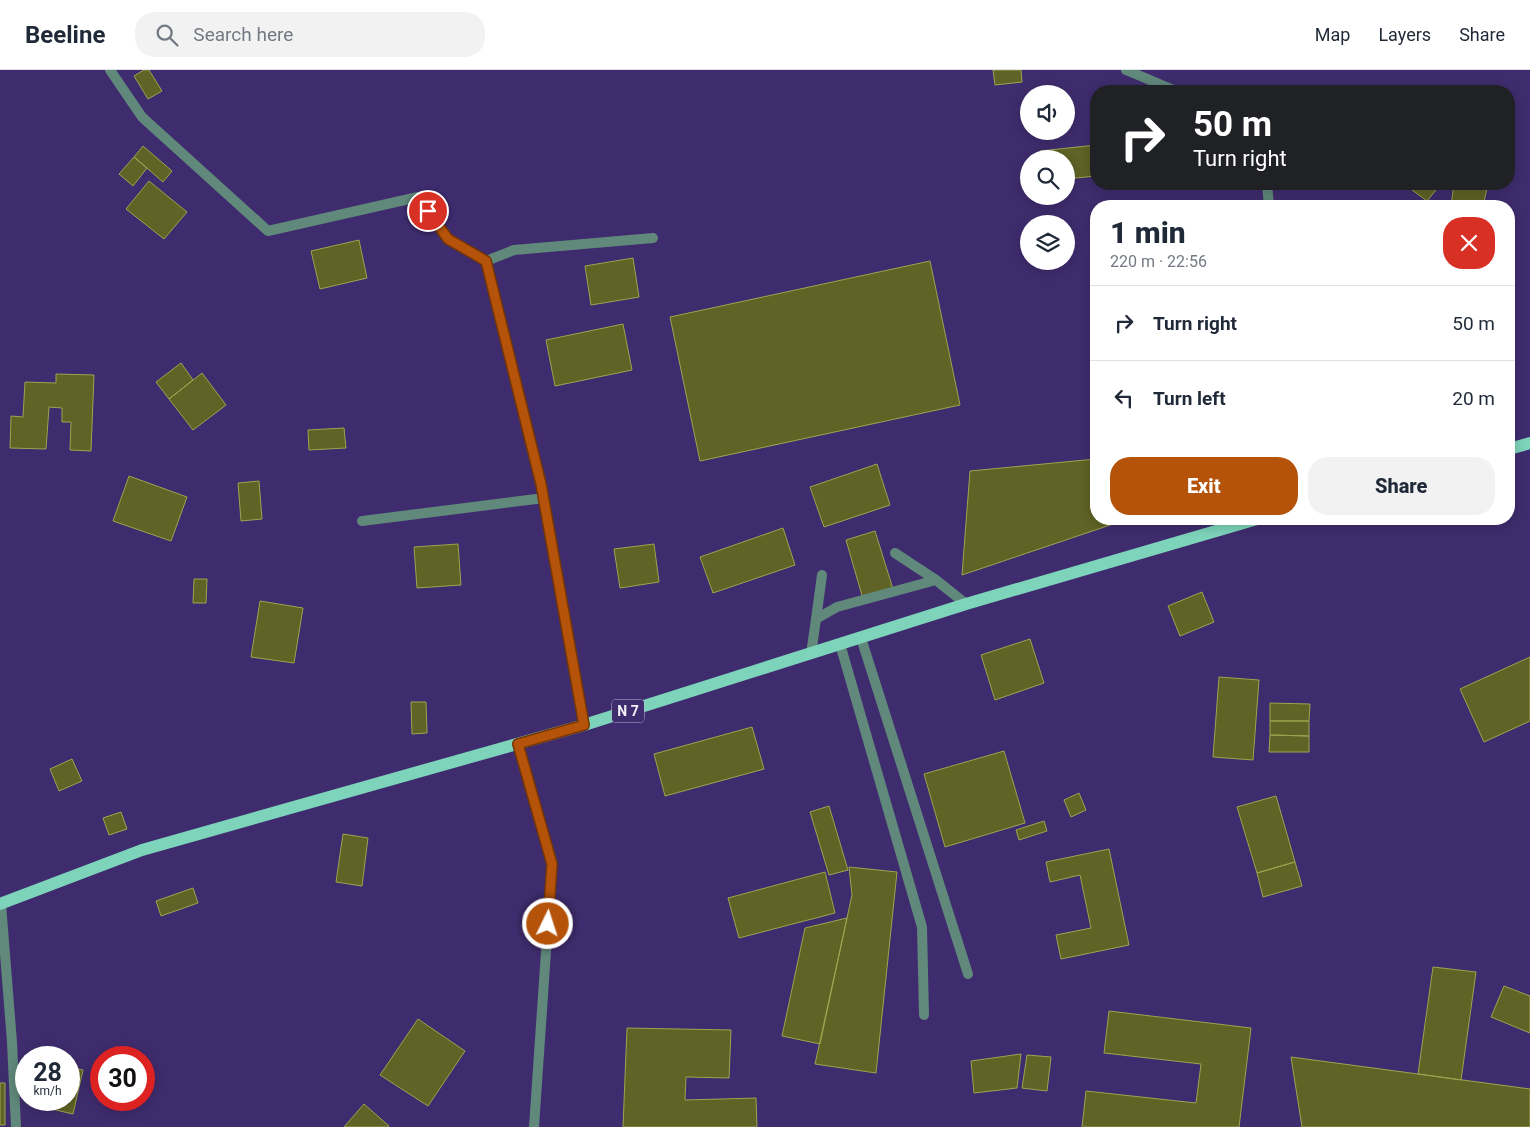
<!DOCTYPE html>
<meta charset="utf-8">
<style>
body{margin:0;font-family:Roboto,sans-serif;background:#f2f2f3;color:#1f2937;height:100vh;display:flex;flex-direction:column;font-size:19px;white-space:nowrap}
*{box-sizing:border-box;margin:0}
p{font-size:16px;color:#747a83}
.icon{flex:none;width:28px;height:28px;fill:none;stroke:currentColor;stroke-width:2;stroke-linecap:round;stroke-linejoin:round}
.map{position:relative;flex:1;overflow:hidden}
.sheet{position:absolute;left:1090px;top:130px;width:425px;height:325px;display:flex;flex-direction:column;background:#fff;border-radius:20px;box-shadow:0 2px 12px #0003}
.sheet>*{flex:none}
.top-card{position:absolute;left:1090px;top:15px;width:425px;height:105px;border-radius:20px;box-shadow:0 2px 12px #0003;background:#202124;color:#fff;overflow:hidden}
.controls{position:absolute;left:1020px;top:15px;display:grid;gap:10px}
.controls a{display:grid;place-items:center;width:55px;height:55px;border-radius:50%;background:#fff;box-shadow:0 2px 12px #0003;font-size:25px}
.speed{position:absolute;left:15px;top:976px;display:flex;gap:10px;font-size:25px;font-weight:700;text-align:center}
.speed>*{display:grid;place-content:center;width:65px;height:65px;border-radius:50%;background:#fff;box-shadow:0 2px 12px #0003;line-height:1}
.speed small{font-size:12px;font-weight:400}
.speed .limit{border:8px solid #d22;background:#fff;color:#111}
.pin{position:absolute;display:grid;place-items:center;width:42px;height:42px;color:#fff;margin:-21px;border:2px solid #fff;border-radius:50%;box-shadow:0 1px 5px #0007}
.me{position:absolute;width:55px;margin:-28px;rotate:4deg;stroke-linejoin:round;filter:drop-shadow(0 0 4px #0008)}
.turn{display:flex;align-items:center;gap:18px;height:105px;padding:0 20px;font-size:22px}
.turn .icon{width:65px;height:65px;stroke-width:2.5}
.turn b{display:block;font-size:35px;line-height:42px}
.round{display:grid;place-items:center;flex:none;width:52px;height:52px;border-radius:20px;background:#f2f2f3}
.overview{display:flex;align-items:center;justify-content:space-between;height:85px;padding:0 20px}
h1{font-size:30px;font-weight:800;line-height:38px}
.cta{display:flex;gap:10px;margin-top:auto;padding:10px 20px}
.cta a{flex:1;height:58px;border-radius:20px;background:#b45309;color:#fff;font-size:20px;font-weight:800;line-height:58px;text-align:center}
.cta a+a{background:#f2f2f3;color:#1f2937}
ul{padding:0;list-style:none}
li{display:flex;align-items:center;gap:15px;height:75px;padding:0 20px;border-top:1px solid #e0e1e3}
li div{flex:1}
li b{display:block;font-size:19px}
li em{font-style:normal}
header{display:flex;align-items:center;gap:30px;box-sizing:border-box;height:70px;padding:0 25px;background:#fff;border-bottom:1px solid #e0e1e3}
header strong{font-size:24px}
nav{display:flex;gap:28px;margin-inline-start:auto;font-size:18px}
.search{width:350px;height:45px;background:#f2f2f3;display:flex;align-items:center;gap:12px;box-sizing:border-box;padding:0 18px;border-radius:20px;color:#747a83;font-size:19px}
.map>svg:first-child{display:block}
.building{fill:#5f6325;stroke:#9ea44f}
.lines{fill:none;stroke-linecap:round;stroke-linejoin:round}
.lane{stroke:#60887b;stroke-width:10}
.street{stroke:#60887b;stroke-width:10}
.primary{stroke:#7dd4ba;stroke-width:12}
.route-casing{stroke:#753606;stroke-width:12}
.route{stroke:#b45309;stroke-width:9}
.labels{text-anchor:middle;stroke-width:4;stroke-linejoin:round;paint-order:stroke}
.shield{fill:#3f2c6e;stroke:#bcb5cf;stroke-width:1}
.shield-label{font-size:14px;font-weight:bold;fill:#f1f0f8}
</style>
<header>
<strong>Beeline</strong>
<div class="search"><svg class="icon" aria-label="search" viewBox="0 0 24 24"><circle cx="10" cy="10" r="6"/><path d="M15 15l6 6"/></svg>Search here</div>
<nav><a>Map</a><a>Layers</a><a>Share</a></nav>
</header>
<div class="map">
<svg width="1530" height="1057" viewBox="0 0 1530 1057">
<rect width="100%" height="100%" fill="#3f2c6e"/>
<path class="building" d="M144,0H149L162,21L148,29L134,6Z
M993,0H1021L1022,12L995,15Z
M1096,75V106L1066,109V89H1041L1040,81Z
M143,76L172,101L163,112L134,87Z
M134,87L147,98L133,116L119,104Z
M149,111L187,142L164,169L126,139Z
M1417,114H1429L1436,120L1427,131L1412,120Z
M1454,114H1488L1483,136H1451Z
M359,170L367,208L320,219L311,181Z
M633,188L639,227L591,235L585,196Z
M930,191L960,335L700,391L670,247Z
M623,254L632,300L555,316L546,270Z
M181,293L193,310L169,329L156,312Z
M202,303L226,335L193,360L169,329Z
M56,304L94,305L91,381L70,380L71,352H62V338L49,337L46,379L10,378L11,346L23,347L25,312L56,313Z
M344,358L346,378L309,380L308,360Z
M1096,389V449H1128L962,505L970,401Z
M877,394L890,435L824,457L810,417Z
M129,406L187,427L171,471L113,451Z
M259,411L262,449L241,451L238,413Z
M783,458L795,495L713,523L700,487Z
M875,461L893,519L863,529L846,470Z
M458,474L461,515L417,518L414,477Z
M654,474L659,512L620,518L614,479Z
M194,509H207L206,533H193Z
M1202,522L1214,552L1180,566L1168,536Z
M260,531L303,538L294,593L251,587Z
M1030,569L1044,613L995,630L981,585Z
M1530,587V651L1484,672L1460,619Z
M1219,607L1259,610L1253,690L1213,687Z
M411,632H426L427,663L412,664Z
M1270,633L1310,634L1309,651H1270Z
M1270,651H1309V666L1270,665Z
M752,657L764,699L665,726L654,684Z
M1270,665L1309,666V682H1269Z
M1004,681L1025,753L945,777L924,704Z
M72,689L82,711L59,721L50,699Z
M1079,723L1086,740L1071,747L1064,730Z
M1276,726L1295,792L1257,803L1237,737Z
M829,736L848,800L829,805L810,742Z
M121,742L127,759L109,765L103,748Z
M1044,751L1047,761L1019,770L1016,760Z
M343,764L368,768L362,816L336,812Z
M1109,779L1129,875L1061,889L1056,865L1091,858L1080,805L1050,812L1046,792Z
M1295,792L1302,816L1263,827L1257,803Z
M849,797L897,802L876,1003L815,994L852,825Z
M825,802L835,843L739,868L728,828Z
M193,818L198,833L161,846L156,831Z
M847,848L820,974L782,966L805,858Z
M1433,897L1476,902L1461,1010L1418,1004Z
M1504,916L1530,926V963L1491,947Z
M1109,941L1251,958L1239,1057H1082L1086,1021L1196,1033L1201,994L1104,983Z
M418,949L465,981L428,1036L380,1005Z
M627,958L731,960L729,1008L686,1007L685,1030L756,1028L757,1057H623Z
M1021,984L1017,1018L974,1023L971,991Z
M1027,985L1051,987L1047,1021L1022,1018Z
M1291,987L1530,1019V1057H1302Z
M69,997L83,1000L73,1044L26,1033L27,1030H69Z
M0,1013H5V1055H0Z
M364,1034L389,1056L388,1057H344Z"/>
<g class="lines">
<path class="lane" d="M110,0L142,47L268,161L418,127L448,169L486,191L541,414L584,655
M1126,0L1176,21
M1267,114L1269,136
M486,191L514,180L653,168
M362,451L544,428
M895,483L936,510
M816,549L822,505
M861,568L968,904
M840,574L922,857L924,945
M811,584L816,549L837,537L936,510L966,534"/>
<path class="street" d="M518,674L552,794L534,1057
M1,834L12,972L16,1057"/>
<path class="primary" d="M1509,379L1530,373
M0,834L142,780L584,655L966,534L1257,449"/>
</g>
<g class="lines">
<g class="route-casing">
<path id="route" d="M428,141L448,169L486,191L541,414L584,655L518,674L552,794L548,854"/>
</g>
<use href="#route" class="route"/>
</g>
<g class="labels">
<rect class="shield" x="612" y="629.5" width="32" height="23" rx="4"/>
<g class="shield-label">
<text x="628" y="646">N 7</text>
</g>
</g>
</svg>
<div class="controls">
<a><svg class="icon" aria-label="sound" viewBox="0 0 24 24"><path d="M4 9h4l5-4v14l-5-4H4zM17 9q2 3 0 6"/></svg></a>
<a><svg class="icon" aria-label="search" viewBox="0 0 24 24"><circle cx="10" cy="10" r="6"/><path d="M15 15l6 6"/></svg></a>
<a><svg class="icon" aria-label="layers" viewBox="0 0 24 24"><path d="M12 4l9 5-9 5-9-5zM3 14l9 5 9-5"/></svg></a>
</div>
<div class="speed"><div>28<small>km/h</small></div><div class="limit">30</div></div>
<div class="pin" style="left:428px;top:141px;background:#d93025"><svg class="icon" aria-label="arrive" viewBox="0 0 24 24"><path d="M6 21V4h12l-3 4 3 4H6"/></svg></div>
<svg class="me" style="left:548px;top:854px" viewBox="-20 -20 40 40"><circle r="17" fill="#b45309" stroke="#fff" stroke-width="3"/><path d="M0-11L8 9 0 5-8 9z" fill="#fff"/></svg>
<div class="top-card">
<div class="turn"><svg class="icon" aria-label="right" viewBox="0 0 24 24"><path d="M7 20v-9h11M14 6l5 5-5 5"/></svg><div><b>50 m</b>Turn right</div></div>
</div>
<section class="sheet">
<div class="overview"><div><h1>1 min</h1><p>220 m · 22:56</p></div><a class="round" style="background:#d93025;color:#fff"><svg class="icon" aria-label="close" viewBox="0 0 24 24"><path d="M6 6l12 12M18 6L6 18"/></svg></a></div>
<ul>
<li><svg class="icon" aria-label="right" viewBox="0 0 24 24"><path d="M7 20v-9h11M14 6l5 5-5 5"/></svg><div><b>Turn right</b></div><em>50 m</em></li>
<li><svg class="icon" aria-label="left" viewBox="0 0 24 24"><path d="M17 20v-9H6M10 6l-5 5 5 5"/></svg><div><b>Turn left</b></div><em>20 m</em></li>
</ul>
<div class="cta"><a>Exit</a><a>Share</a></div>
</section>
</div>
